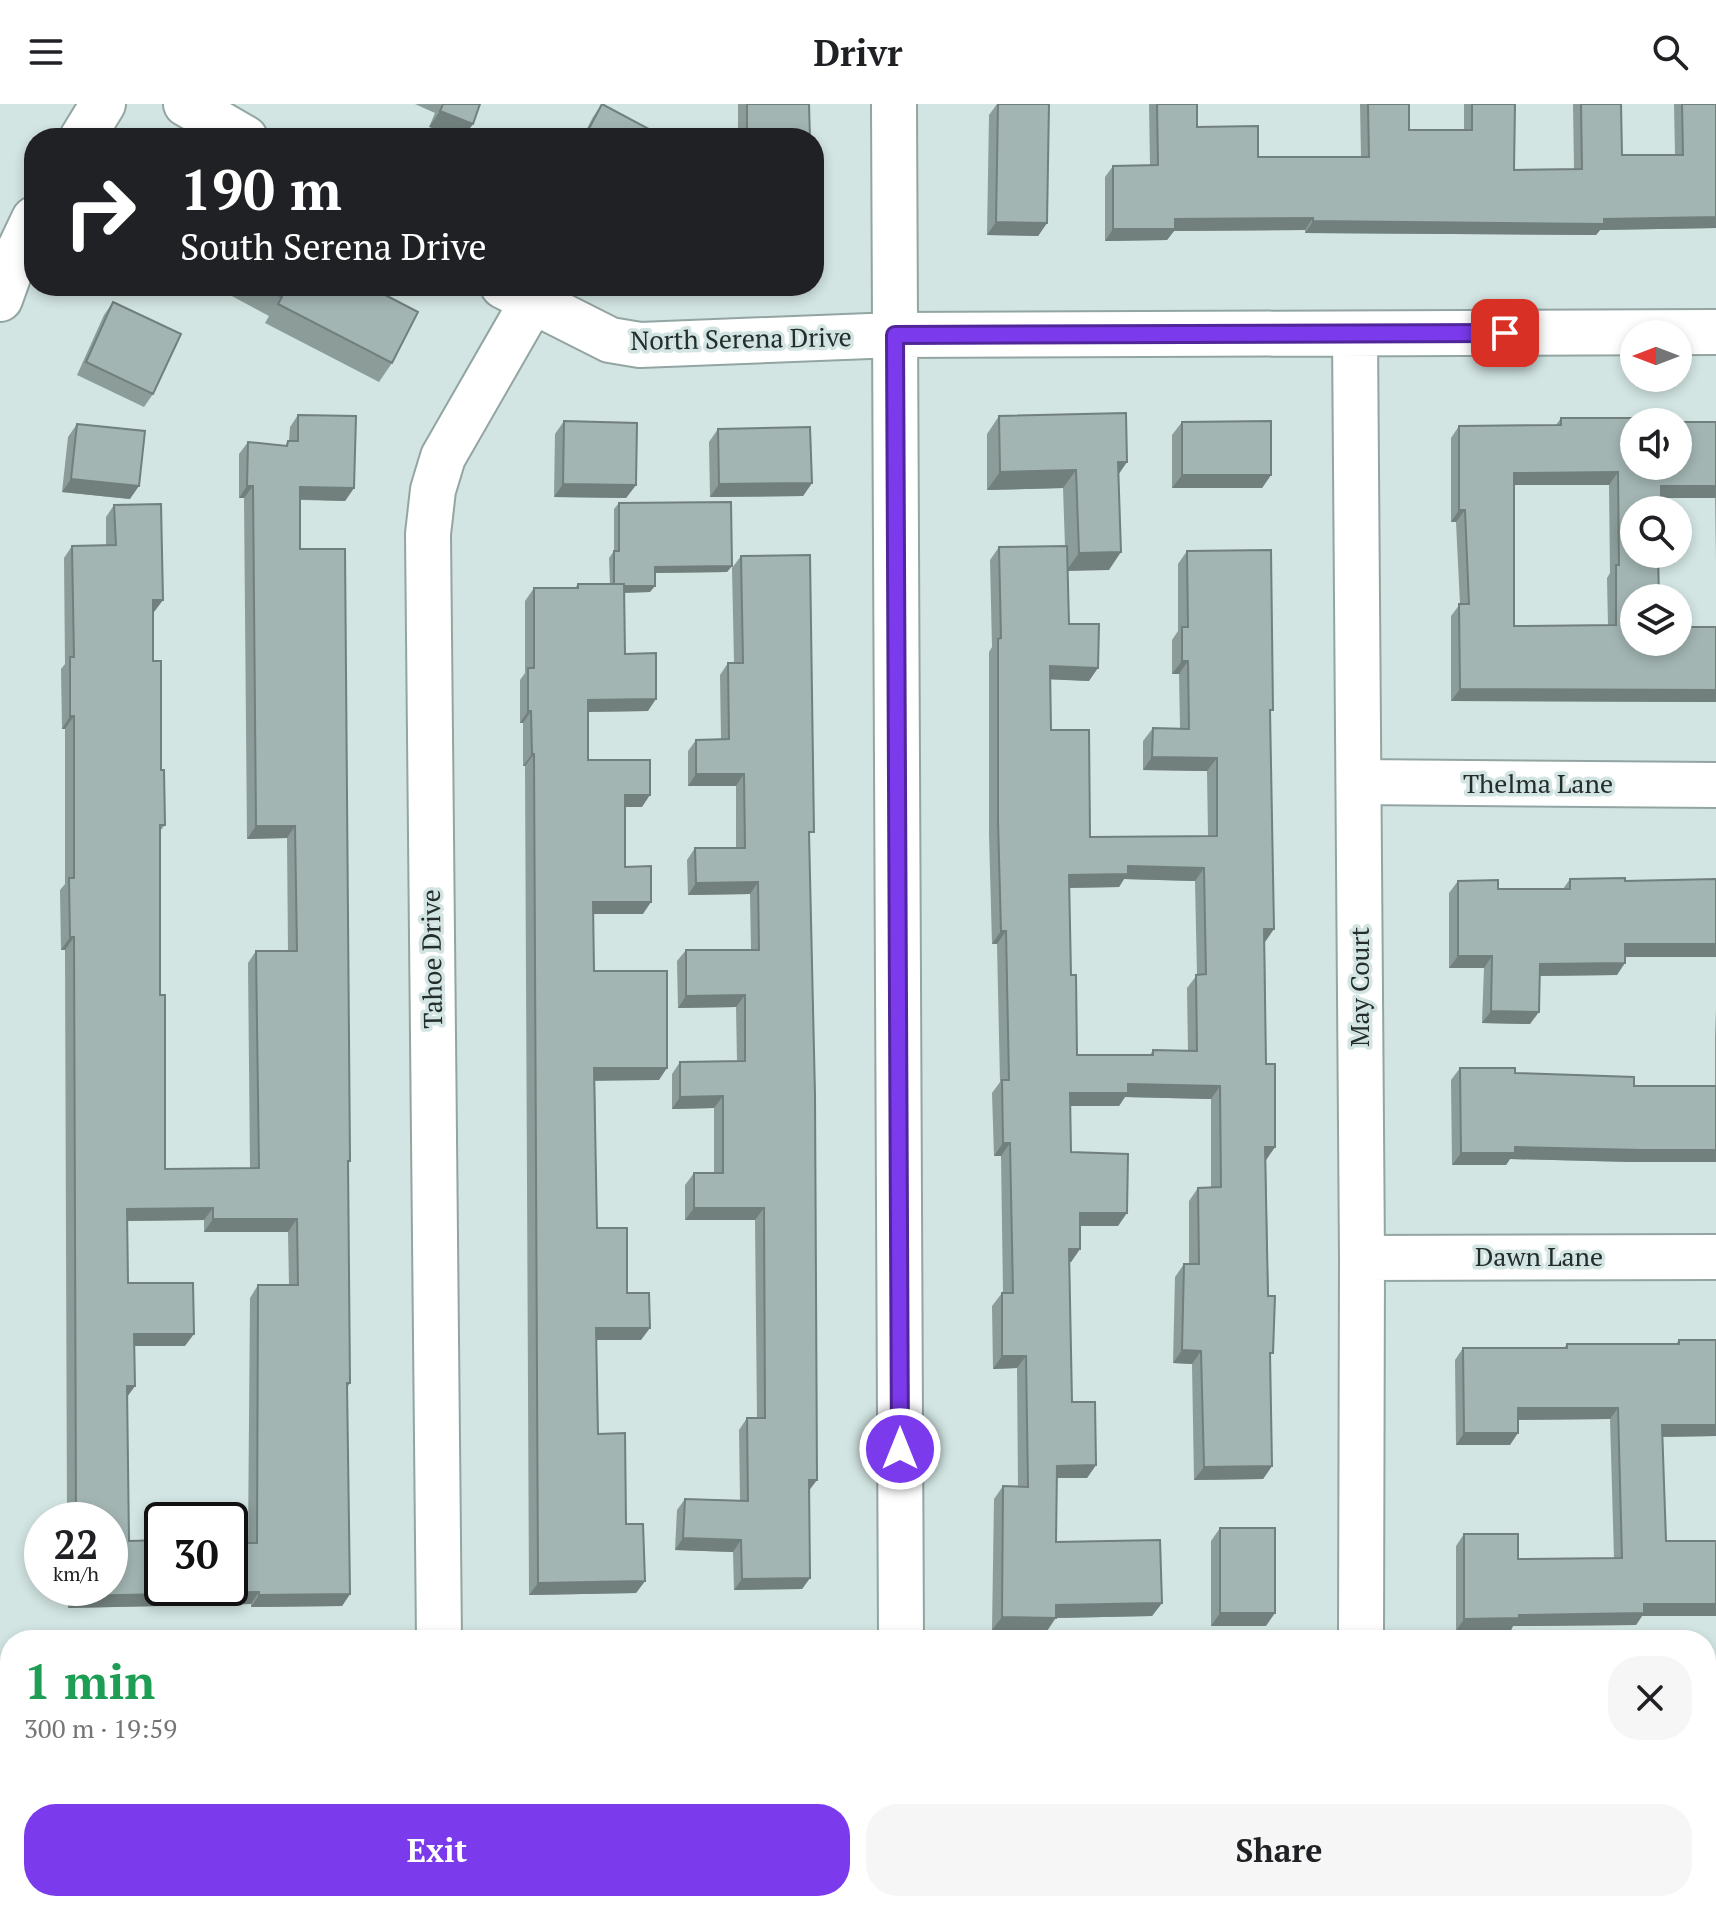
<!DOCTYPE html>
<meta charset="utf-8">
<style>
body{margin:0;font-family:"PT Serif",serif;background:#f6f6f6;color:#202124;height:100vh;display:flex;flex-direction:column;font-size:30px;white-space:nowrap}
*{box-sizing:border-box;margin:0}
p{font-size:26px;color:#757577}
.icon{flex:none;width:44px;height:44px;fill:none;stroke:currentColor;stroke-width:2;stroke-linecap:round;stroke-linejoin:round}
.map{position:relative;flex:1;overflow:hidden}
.side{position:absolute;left:0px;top:1526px;width:1716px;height:282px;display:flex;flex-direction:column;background:#fff;border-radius:32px 32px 0 0;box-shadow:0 4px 12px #0003}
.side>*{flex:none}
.banner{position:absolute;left:24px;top:24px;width:800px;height:168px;border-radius:32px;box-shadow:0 4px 12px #0003;background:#202124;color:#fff;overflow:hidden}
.needle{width:52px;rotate:270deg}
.buttons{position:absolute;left:1620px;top:216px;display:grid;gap:16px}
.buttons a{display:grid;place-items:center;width:72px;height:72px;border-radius:50%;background:#fff;box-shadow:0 4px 12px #0003;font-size:40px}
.speed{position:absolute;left:24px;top:1398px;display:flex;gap:16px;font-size:40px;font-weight:700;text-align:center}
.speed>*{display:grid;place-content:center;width:104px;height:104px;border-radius:50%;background:#fff;box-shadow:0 4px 12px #0003;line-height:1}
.speed small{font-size:20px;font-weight:400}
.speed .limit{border:4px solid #111;border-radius:12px;background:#fff;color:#111}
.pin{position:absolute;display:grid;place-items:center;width:68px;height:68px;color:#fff;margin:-34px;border-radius:16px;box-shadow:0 4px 12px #0006}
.me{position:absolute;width:88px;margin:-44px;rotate:0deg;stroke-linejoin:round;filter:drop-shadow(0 0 6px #0008)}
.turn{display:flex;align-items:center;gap:28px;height:168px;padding:0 24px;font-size:36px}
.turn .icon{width:104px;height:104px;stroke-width:2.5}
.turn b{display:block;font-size:56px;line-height:68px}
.round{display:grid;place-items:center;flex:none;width:84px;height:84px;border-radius:32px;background:#f6f6f6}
.summary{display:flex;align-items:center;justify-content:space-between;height:136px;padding:0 24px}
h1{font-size:48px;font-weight:800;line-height:60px;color:#1e9e55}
.action{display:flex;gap:16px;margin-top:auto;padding:16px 24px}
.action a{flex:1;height:92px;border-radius:32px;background:#7c3aed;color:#fff;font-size:32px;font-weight:800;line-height:92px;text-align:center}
.action a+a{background:#f6f6f6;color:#202124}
header{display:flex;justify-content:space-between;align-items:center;height:104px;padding:0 24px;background:#fff;font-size:36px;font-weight:800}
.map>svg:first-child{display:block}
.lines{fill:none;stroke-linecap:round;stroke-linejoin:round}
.street-casing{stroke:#92a5a2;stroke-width:48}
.street{stroke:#fff;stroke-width:44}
.wall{fill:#8b9c99;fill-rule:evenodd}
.shaded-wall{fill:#717f7d}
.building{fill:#a2b5b2;stroke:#717f7d;stroke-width:2;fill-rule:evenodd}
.route-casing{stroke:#51269a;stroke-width:20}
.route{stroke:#7c3aed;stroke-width:14}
.labels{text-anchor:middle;stroke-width:7;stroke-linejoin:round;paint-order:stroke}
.street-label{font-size:26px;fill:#252d2c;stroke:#d2e5e2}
</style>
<header><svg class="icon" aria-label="menu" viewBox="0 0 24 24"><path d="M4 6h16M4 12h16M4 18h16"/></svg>Drivr<svg class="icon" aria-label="search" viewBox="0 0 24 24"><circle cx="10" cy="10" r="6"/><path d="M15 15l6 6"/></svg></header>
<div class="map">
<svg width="1716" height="1807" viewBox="0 0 1716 1807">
<rect width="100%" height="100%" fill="#d2e5e2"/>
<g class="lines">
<g class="street-casing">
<path id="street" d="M186,0L245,34
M894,0L901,1536
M82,34L103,0
M503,182L610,236L640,241L895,231L1716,228
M0,195L13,159L34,115
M1355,230L1362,1154L1361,1536
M1359,678L1716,681
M1362,1154L1716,1153
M439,1536L428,430L433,386L443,353L532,198
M0,1586H10
M1706,1613H1716"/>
</g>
<use href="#street" class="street"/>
</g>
<path class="wall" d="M415,0H480L429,23L435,9Z
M602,0L649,34H582L593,13Z
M738,0H809L810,34H738Z
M997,0H1049L1047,119L1038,132L987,131L989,11Z
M1149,0H1197V23L1258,53H1361L1360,0H1409V26H1464V0H1515L1514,66L1574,65L1573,0H1621L1622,51H1675L1674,0H1716V124L1600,126L1596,131L1305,129V126L1174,127L1167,136L1105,137V73L1113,62L1150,61Z
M213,182H368L392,259L379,278L265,219L269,212Z
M113,198L153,290L144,303L77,271L104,211Z
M298,311L354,384L345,397L300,396V445L350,1057L348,1060L350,1279L347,1284L350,1490L342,1502L251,1503V1500L68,1504L67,1484H110V1416H67L65,846H61L60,786L65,780V625H62L61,565L65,560L64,454L72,442L106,441V413L114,401L163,496L153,508V557L165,721L160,727V891L165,1065L250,1064L248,859L256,847H288L287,734L247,735L244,394H239V350L248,338L285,342L289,337L290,323ZM204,1116V1128H288L289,1181H258L250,1194L248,1439L162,1484L129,1437L127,1293L135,1282V1242H185L128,1179L127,1117Z
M999,312L1127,358L1119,370L1109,466H1068L1069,520L1089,577L1051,575V626L1090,733L1208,732L1207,667L1143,666V637L1153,624H1180L1179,570H1172V536L1178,527V460L1187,447L1270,610L1265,838L1266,960L1275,1043L1266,1056L1272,1362L1263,1375L1194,1376L1192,1260L1173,1259L1175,1173L1184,1160H1189V1097L1198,1084L1211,1083V995L1125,993L1119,1002H1070L1071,1048L1118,1122H1080V1145L1071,1158H1069L1072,1298L1096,1361L1087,1374H1057L1056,1438L1162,1499L1152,1512L1056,1514L1047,1527L992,1526L994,1395L1003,1382L1018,1383L1017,1264L993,1265L992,1202L1002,1189H1003L1001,1052H994L992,989L1000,978L997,840H992L989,730V548L992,543L990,456L999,443L1065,442L1063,384L987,386V330ZM1124,775L1195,777L1197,871L1187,884L1188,947L1153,946L1150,951H1077L1071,871L1069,784L1119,783Z
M1561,314L1643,318H1716V456L1715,394H1661L1634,450H1659L1634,538L1716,523V598L1451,597V512L1460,500L1456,418H1451V334L1459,322L1556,321ZM1514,381H1609L1610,469L1607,474L1608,521L1514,522Z
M564,317L636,381L626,394L554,393L555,330Z
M1182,318L1271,371L1262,384H1172V331Z
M77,320L130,395L62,388L68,333Z
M718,325L812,379L803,392L710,393L709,338Z
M619,399L732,462L727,468L655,469L650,488L624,489L625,550L648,607L588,608V656L642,703H625V763L643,810H593L594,867L659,976H595L597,1124L627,1189L641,1236H596L598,1330L645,1477L636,1489L529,1491L525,662H523V619H520V576L525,569V497L534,484H575L578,480H610L609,454L614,447V405Z
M741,452L809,734L810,1474L802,1485L734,1486L733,1448L675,1446L677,1406L685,1395L740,1397L739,1326L747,1314H757L755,1116H685V1081L694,1069H714V1004L672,1005V970L680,958L737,957L736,903L678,904L677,857L686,846H751L750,790L688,791L687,756L695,744H736V682H688V647L696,636L721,635L720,571L728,559H734L732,464Z
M1570,775L1625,777L1716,853H1625L1617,871L1540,872L1530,920L1482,919L1484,864H1449V789L1458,777L1498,785H1563Z
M1716,904V1058H1632L1510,1055L1506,1061H1452L1451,976L1460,964L1634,982H1715V933Z
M1679,1236H1716V1332L1662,1333L1666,1437L1716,1512H1642L1636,1521L1513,1522L1511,1526L1456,1527V1442L1464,1430L1518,1455L1614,1454L1610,1315L1518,1316L1510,1341H1456L1455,1256L1463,1244H1564L1567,1240H1676Z
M1220,1424L1266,1522H1211V1437Z
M1706,1705L1716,1791H1706Z
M169,1798H215L210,1806H170Z
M839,1798H1060L1054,1806L893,1803V1807H839Z
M1589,1798H1631L1630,1807H1588Z"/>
<path class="shaded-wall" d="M440,7L473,20L463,34H457L429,23Z
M1716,113V124L1600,126L1596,131L1305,129L1313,117Z
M1313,114L1305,126L1174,127L1167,136L1105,137L1113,125L1175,115Z
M996,118L1047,119L1038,132L987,131Z
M1118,358H1127L1114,376Z
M1076,366L1063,384L987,386L1000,368Z
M1618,368L1609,381H1505L1514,369Z
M1182,371H1271L1262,384H1172Z
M71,375L139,382L130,395L62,388Z
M812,379L803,392L710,393L719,380Z
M563,380L636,381L626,394L554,393Z
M247,382H253L244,394H239Z
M1661,382H1716V393L1715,394H1652Z
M300,383L354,384L345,397L291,395Z
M1459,406H1465L1456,418H1451Z
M1121,448L1109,466L1066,467L1079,449Z
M732,462L727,468L650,469L655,463Z
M614,482H655L650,488L610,489Z
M153,496H163L154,508H144Z
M1182,557H1188L1179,570H1172Z
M1050,562L1098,564L1089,577L1041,575Z
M1460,585L1716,586V598L1451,597Z
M656,595L648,607L579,608L588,596Z
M528,607H531L523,619H520Z
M70,612H74L65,625H62Z
M532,650H534L525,662H523Z
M1152,653L1217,654L1207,667L1143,666Z
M696,670H744L736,682H688Z
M625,691H650L642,703H616Z
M256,722H295L287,734L247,735Z
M1128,762L1204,764L1195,777L1124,775L1119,783L1060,784L1069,771Z
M758,778L750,790L688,791L696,779Z
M593,798H651L643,810H584Z
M1264,825H1274L1265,838Z
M1001,827H1006L997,840H992Z
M70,833H74L65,846H61Z
M1625,840H1716V853H1616Z
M1458,852H1492L1484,864H1449Z
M1625,859L1617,871L1531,872L1540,860Z
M745,891L736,903L678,904L686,892Z
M1491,907L1539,908L1530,920L1482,919Z
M594,964H667L659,976L586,977Z
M1128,980L1220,982L1211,995L1125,993L1119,1002H1061L1070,989Z
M723,992L714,1004L672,1005L680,993Z
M1003,1039H1010L1001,1052H994Z
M1265,1043H1275L1266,1056Z
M1515,1043L1716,1046V1058H1632L1510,1055L1506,1061H1452L1461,1049Z
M213,1104L204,1116L118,1117L127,1105Z
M694,1104H764L755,1116H685Z
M1080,1109H1127L1118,1122H1070Z
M213,1115H297L288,1128H204Z
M1069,1145H1080L1071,1158H1060Z
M596,1224H650L641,1236H587Z
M134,1230H194L185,1242H126Z
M1182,1246L1201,1247L1192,1260L1173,1259Z
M1002,1252H1026L1017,1264L993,1265Z
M127,1282H135L126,1294Z
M1518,1304H1618L1610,1315L1510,1316Z
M1662,1321H1716V1332L1653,1333Z
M1464,1329H1518L1510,1341H1456Z
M1096,1361L1087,1374H1048L1057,1362Z
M1272,1362L1263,1375L1194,1376L1204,1363Z
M809,1376H817L808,1388Z
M683,1434L741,1436L733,1448L675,1446Z
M810,1474L802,1485L734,1486L742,1475Z
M645,1477L636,1489L529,1491L538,1479Z
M259,1488L251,1500L68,1504L76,1492Z
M350,1490L342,1502L251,1503L259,1491Z
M1162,1499L1152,1512L1055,1514L1047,1527L992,1526L1002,1513L1056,1501Z
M1644,1500H1716V1512H1642L1636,1521L1513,1522L1511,1526L1456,1527L1464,1515Z
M1220,1509H1275L1266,1522H1211Z
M0,1768H10V1780H0Z
M1706,1769H1714L1706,1780Z
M1713,1778H1716V1791H1706V1789Z
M175,1798H215L210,1806H170Z
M887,1798H1060L1054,1806L884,1803Z
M1176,1798H1275L1274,1800H1175Z
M1367,1798H1477L1432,1799Z"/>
<path class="building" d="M443,0H480L473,20L440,7Z
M602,0L649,25V34H584Z
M747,0H809L810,34H747Z
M998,0H1049L1047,119L996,118Z
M1157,0H1197V23L1258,22V53H1369L1368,0H1409V26H1472V0H1515L1514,66L1582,65L1581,0H1621L1622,51H1683L1682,0H1716V113L1604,115V120L1313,117V114L1175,115V125H1113V62L1158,61Z
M262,182H368L418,208L392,259L278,200L282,193Z
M113,198L181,230L153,290L86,258Z
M1126,309L1127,358H1118L1121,448L1079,449L1076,366L1000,368L999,312Z
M298,311L356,312L354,384L300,383V445H345L350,1057H348L350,1279H347L350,1490L259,1491V1488L76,1492V1484H110V1416H76L74,833H70L69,774H74V612H70V553H74L72,442L116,441L114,401L161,400L163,496H153V557H161V666H164L165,721H160V891H165V1065L259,1064L256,847H297L295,722H256L253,382H247L248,338L287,342L288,337H298ZM213,1104V1115H297L298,1181H258L257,1439H230V1484H162V1436L129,1437L127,1282H135L134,1230H194L193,1179H128L127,1105Z
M1561,314H1643V318H1716V382H1661V406H1634V450H1658L1659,494H1634V538H1678V523H1716V586L1460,585L1459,500H1469L1465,406H1459V322L1561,321ZM1634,318H1678V362H1634ZM1618,368L1619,461H1616V521L1514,522V369Z
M564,317L637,319L636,381L563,380Z
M1271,317V371H1182V318Z
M77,320L145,327L139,382L71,375Z
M810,323L812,379L719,380L718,325Z
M731,398L732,462L655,463V482H624V480H614V447H619V399Z
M1067,442L1069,520H1099L1098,564L1050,562L1051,626H1089L1090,733L1217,732V654L1152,653L1153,624L1189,625L1188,557H1182V523H1188L1187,447L1271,446L1273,606H1270L1274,825H1264L1266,960H1275V1043H1265L1268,1192H1275L1273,1249H1270L1272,1362L1204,1363L1201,1247L1182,1246L1184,1160H1199L1198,1084L1221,1083L1220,982L1128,980V989H1070L1071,1048L1128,1050L1127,1109H1080V1145H1069L1072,1298H1095L1096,1361L1057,1362L1056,1438L1160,1436L1162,1499L1056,1501V1514L1002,1513L1003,1382L1028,1383L1026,1252H1002V1189H1013L1010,1039H1003L1002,976H1009L1006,827H1001L998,717V535L1001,534L999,443ZM1128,762L1204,764L1206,870L1196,871L1197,947L1153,946V951H1077L1076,871H1071L1069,771L1128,770Z
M810,451L814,728H809L815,991L817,1376H809L810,1474L742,1475L741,1436L683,1434L685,1395L748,1397L747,1314H765L764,1104H694V1069H723V992L680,993V958L745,957V891L686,892V846H759L758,778L696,779L695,744H745L744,670H696V636L729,635L728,559H743L741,452Z
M578,480H624L625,550L656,549V595L588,596V656H650V691H625V763L651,762V798H593L594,867H667V964H594L597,1124H627V1189H649L650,1224H596L598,1330L625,1329L626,1420H643L645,1477L538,1479L534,650H532L531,607H528V564H534V484H578Z
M1625,774V777L1716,775V840H1625V859L1540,860L1539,908L1491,907L1492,852H1458V777L1498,776V785H1570V775Z
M1460,964H1515V969L1634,973V982H1716V1046H1641L1515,1043V1049H1461Z
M1679,1236H1716V1321H1662L1666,1437H1716V1500H1644V1509L1519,1511V1514L1464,1515V1430H1518V1455L1622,1454L1618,1304H1518V1329H1464L1463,1244H1567V1240H1679Z
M1220,1424H1275V1509H1220Z
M0,1677H10V1768H0Z
M1716,1704V1778H1713L1714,1769H1706V1705Z
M848,1798H893V1807H849Z
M1597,1798H1631L1630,1807H1596Z"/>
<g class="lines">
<g class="route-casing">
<path id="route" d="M900,1345L895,231L1505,229"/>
</g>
<use href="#route" class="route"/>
</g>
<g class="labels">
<g class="street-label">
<text transform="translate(741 235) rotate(-1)" y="9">North Serena Drive</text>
<text x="1538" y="689">Thelma Lane</text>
<text transform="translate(432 855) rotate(-91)" y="9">Tahoe Drive</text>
<text transform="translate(1360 883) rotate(-90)" y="9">May Court</text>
<text x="1539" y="1162">Dawn Lane</text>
</g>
</g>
</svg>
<div class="buttons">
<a><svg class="needle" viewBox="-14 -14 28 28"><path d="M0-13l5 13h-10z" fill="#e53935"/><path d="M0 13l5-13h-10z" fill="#757577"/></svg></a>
<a><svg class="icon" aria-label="sound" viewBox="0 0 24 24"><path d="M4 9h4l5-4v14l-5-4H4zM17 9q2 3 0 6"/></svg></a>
<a><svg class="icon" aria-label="search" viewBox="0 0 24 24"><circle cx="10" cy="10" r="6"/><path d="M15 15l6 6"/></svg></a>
<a><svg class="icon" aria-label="layers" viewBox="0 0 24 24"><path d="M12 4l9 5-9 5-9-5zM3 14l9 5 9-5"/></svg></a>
</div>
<div class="speed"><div>22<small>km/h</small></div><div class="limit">30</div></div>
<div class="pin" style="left:1505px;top:229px;background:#d93025"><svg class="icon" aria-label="arrive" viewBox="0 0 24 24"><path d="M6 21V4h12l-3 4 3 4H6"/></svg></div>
<svg class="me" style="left:900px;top:1345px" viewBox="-20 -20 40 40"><circle r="17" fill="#7c3aed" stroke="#fff" stroke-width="3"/><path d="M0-11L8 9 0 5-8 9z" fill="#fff"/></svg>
<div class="banner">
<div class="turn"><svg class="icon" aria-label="right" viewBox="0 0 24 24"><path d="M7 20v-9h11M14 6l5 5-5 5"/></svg><div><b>190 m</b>South Serena Drive</div></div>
</div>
<section class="side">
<div class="summary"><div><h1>1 min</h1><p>300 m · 19:59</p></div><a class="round"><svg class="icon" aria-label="close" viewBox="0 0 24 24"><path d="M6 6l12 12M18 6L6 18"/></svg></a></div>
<div class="action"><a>Exit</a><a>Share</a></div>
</section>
</div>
